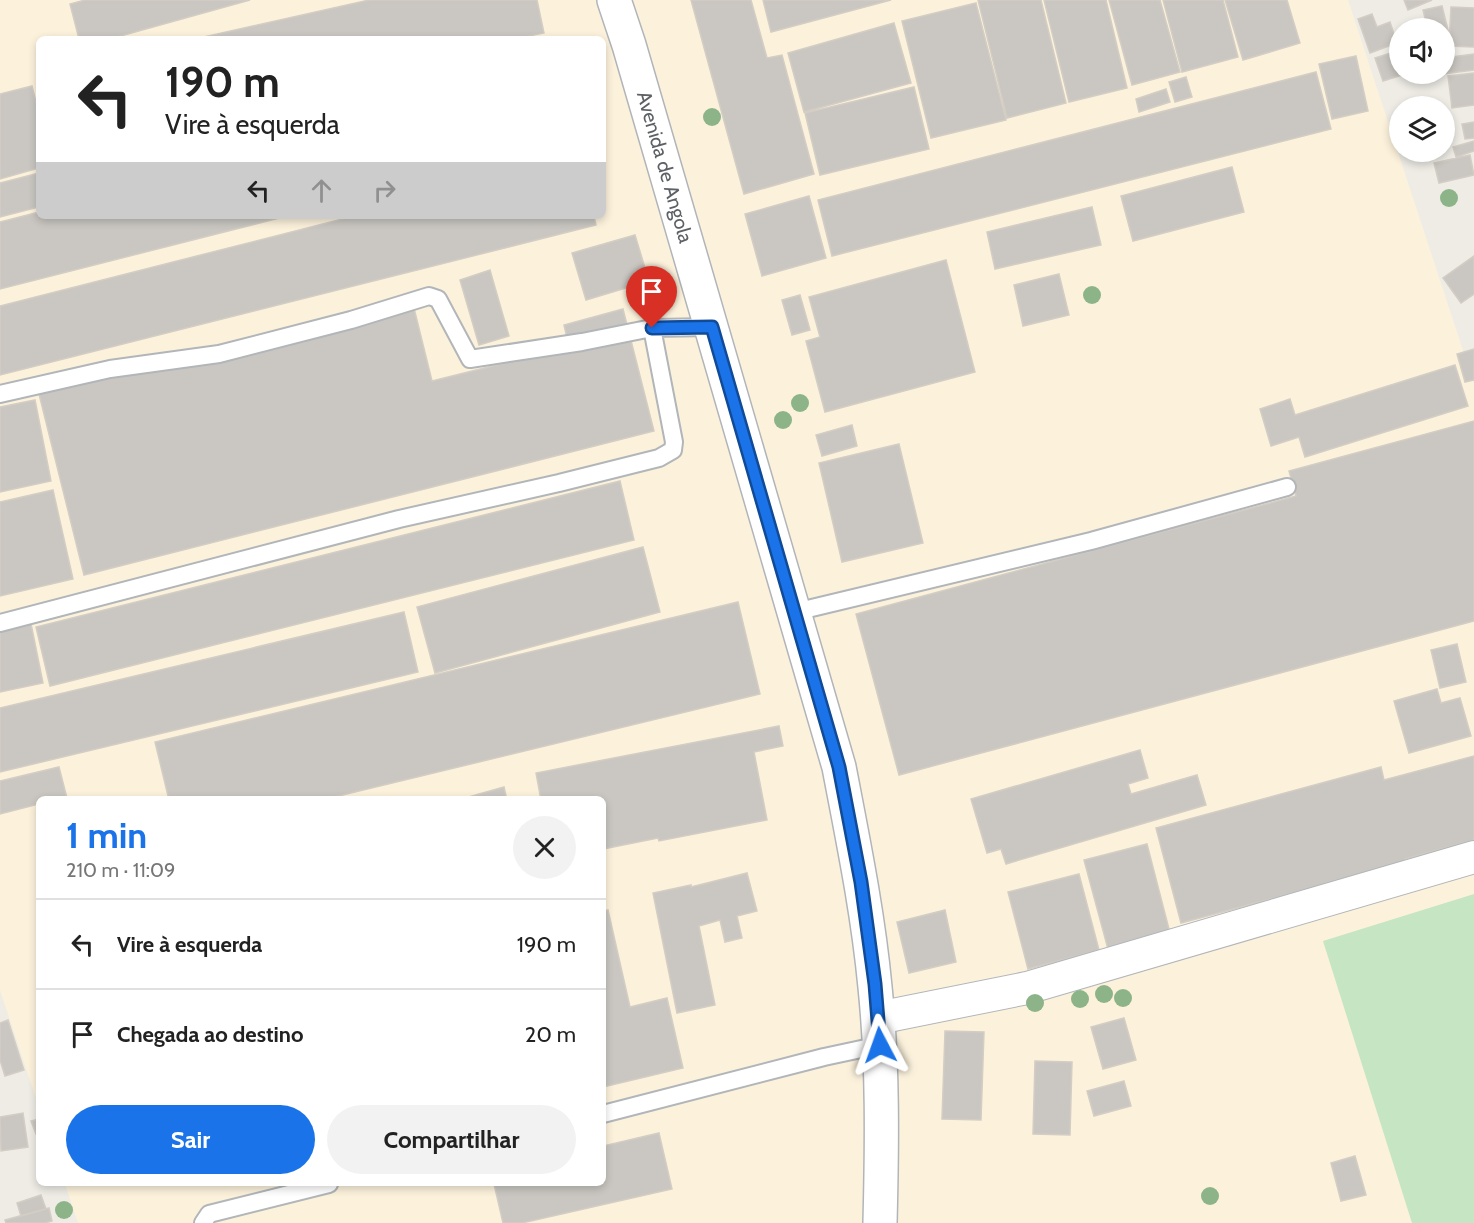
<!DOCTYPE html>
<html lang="pt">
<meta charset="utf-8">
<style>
body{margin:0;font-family:Cabin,sans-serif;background:#f2f2f2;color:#222;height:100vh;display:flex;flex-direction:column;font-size:22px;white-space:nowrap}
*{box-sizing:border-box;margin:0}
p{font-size:20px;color:#767676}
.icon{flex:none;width:33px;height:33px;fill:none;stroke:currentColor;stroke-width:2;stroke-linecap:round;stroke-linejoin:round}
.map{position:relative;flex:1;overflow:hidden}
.drawer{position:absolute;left:36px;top:796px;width:570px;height:390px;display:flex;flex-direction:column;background:#fff;border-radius:9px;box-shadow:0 3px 9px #0003}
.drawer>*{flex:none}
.hud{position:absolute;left:36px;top:36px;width:570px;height:183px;border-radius:9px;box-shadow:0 3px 9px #0003;background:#fff;color:#222;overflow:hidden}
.tools{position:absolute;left:1389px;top:18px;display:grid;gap:12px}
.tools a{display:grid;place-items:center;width:66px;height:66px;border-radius:50%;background:#fff;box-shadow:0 3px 9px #0003;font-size:30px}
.pin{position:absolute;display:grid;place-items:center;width:51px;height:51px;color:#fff;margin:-62px -26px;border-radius:50% 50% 50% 0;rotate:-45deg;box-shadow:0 0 6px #0007}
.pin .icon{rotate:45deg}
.me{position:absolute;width:66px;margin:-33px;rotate:356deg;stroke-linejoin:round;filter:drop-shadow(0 0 4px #0008)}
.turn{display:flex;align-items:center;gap:21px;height:126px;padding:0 30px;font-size:27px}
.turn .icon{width:78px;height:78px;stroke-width:2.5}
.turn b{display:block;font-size:42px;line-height:51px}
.lanes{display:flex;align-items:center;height:57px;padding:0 30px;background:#0003;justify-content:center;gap:30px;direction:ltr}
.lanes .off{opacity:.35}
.round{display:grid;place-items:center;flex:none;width:63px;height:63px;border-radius:32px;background:#f2f2f2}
.headline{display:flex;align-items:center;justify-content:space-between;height:102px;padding:0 30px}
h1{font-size:36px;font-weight:700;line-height:45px;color:#1a73e8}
.primary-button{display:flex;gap:12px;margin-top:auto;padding:12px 30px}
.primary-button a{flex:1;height:69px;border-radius:36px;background:#1a73e8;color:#fff;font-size:24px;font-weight:700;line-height:69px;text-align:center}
.primary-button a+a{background:#f2f2f2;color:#222}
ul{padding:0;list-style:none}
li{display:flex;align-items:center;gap:18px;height:90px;padding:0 30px;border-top:2px solid #e0e0e0}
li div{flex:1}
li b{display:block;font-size:22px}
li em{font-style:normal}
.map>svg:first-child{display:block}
.commercial{fill:#fcf2dc;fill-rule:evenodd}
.green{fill:#c5e5c3}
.building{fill:#cac7c2;stroke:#d3cdc4;stroke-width:1.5}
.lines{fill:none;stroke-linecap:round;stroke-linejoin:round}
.service-casing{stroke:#b2b6b9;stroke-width:20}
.minor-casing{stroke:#b2b6b9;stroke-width:34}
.secondary-casing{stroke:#b1b5b9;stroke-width:36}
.service{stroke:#fff;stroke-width:16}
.minor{stroke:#fff;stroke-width:32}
.secondary{stroke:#fff;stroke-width:33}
.tree{fill:#8cb488}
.route-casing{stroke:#114b97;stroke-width:15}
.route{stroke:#1a73e8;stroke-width:10}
.labels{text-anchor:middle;stroke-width:4.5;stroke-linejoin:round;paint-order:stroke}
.street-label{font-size:20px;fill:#5d6165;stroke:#fff}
</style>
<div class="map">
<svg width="1474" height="1223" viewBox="0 0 1474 1223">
<rect width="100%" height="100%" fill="#eeece5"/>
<path class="commercial" d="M0,0H1348L1474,384V1223H78L65,1184H603V800H39V1107L0,990ZM39,39H603V216H39Z"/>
<path class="green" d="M1474,894V1223H1412L1323,941Z"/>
<path class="building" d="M85,0H250L110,39H79L70,4Z
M369,0H537L544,33L515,39H195Z
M691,0H751L767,58L782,55L814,174L744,194Z
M763,0H891L771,32Z
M978,0H1041L1066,103L1007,118Z
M1044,0H1106L1127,88L1069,102Z
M1109,0H1160L1180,72L1132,85Z
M1163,0H1223L1238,57L1182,72Z
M1225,0H1287L1300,43L1243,60Z
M1404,0H1432L1408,10Z
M976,3L1006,120L931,138L902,21Z
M1442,6L1449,34L1444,35V28H1417L1416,24L1426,22L1423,10Z
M1451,7L1474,8V47L1449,46Z
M1372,14L1377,27L1390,22L1397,43L1370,53L1358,19Z
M894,23L911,83L804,112L788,53Z
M1400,50V74H1405L1383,81L1375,58Z
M1474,54V70L1435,75L1444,74V58Z
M1356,56L1368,111L1332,119L1319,64Z
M1316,72L1331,129L832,256L818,200Z
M1474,73V105L1452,108L1448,76Z
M1186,77L1192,97L1175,102L1169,82Z
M32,86L39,114V168L0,179V94Z
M914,87L929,149L820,175L805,113Z
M1166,89L1170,102L1139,112L1136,99Z
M1474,122V138L1465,139L1462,124Z
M1474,141V151L1456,157L1453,147Z
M1470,155L1474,175L1439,183L1434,163Z
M1232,167L1244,212L1133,241L1121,196Z
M39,173V207L0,217V183Z
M809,196L826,258L762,276L745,214Z
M1092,207L1101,245L995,269L987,232Z
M39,212V216H287L0,289V222Z
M354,216H594L596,225L0,375V306Z
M635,235L649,281L586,300L572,253Z
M1474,256V294L1461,303L1443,278Z
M946,260L975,372L825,412L806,341L820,337L809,297Z
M490,270L509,336L479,345L460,280Z
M1059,274L1069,315L1023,326L1014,285Z
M800,295L810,330L792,335L782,300Z
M412,300L432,381L569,347L564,325L623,309L654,431L84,575L39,394Z
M1474,349V380L1465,382L1457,354Z
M1455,365L1468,406L1305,457L1299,437L1271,446L1260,409L1290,399L1295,415Z
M35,400L51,481L0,492V407Z
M1474,421V621L899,775L856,614L1296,496L1289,471Z
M852,425L857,446L822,456L816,435Z
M899,444L923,543L842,562L819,463Z
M620,481L634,540L50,686L36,627Z
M53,490L73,579L0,596V502Z
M643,547L660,612L435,673L417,607Z
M738,602L760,694L322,800H169L155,742Z
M28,609L43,683L0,692V615Z
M404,612L418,672L0,772V708Z
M1457,644L1466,682L1440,688L1431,650Z
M1437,689L1441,703L1460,698L1471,736L1409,753L1394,701Z
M779,726L783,746L754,752L767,820L659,841L658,838L603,849V800H541L536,773Z
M1140,750L1148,778L1128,784L1131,794L1197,775L1206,805L1006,864L1001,849L987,853L971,799Z
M1474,756V840L1405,859V863L1181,923L1156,828L1381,767L1384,780Z
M59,767L67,798L39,800V804L0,814V781Z
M504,787L507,800H458Z
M1147,844L1170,933L1108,949L1084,860Z
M747,873L757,911L737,916L742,938L725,942L720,920L699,926L715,1005L677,1013L653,893L691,885V887Z
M1079,874L1099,950L1028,969L1008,892Z
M608,910L630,1007L667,998L683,1068L603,1087V911Z
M945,910L956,962L909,973L897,922Z
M1124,1018L1136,1060L1103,1069L1091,1027Z
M8,1020L24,1070L5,1076L0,1060V1023Z
M945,1031L984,1032L981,1120L942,1119Z
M1035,1061L1072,1062L1070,1135L1033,1134Z
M1124,1081L1131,1106L1094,1116L1087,1091Z
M23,1113L28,1147L1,1151L0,1117Z
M39,1119V1133L36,1134L31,1121Z
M659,1133L672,1189L522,1223H503L494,1184H603V1146Z
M1355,1156L1366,1195L1341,1201L1331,1163Z
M41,1195L46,1209L21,1216L17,1203Z
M49,1208L52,1221L45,1223H6L5,1220Z"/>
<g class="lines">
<g class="service-casing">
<path id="service" d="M0,394L110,369L219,354L351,320L429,296L438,299L470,359L582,342L652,328L712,327
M795,612L1091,541L1287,487
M0,623L399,519L559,483L659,458L673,450L674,442L652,328
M603,1114L824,1057L880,1045
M203,1223L209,1214L329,1184"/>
</g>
<g class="minor-casing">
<path id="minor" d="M878,1018L1027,988L1474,857"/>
</g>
<g class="secondary-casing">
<path id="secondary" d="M614,0L629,45L839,767C853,840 868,913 875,987C883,1065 882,1144 880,1223"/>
</g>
<use href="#service" class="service"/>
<use href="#minor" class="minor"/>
<use href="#secondary" class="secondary"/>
</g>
<g class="tree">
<circle cx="712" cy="117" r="9"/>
<circle cx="1449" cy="198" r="9"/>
<circle cx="1092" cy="295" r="9"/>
<circle cx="800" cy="403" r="9"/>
<circle cx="783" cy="420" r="9"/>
<circle cx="1104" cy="994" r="9"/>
<circle cx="1123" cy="998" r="9"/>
<circle cx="1080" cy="999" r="9"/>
<circle cx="1035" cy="1003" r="9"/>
<circle cx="1210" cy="1196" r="9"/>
<circle cx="64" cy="1210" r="9"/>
</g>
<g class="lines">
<g class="route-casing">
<path id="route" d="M652,328L712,327L839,767L861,882L875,984L880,1045"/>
</g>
<use href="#route" class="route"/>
</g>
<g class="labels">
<g class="street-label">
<text transform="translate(665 167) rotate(74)" y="7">Avenida de Angola</text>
</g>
</g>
</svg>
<div class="tools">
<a><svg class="icon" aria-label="sound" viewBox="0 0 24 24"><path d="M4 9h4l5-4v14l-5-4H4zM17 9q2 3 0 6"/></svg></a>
<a><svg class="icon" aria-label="layers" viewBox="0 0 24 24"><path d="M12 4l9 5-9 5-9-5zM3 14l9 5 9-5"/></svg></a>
</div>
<div class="pin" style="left:652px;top:328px;background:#d93025"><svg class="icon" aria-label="arrive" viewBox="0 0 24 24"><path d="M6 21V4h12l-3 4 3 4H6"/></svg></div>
<svg class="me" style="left:880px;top:1045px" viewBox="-20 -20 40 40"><path d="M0-17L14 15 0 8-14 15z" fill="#1a73e8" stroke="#fff" stroke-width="4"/></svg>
<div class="hud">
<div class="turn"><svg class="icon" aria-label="left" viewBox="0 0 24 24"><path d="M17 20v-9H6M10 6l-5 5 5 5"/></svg><div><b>190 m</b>Vire à esquerda</div></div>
<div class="lanes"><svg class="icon" aria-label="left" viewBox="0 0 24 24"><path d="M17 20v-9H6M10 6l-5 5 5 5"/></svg><svg class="icon off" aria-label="ahead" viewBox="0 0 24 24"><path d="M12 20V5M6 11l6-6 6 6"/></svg><svg class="icon off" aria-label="right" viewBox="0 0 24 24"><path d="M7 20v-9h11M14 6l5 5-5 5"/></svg></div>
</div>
<section class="drawer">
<div class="headline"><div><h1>1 min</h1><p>210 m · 11:09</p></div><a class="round"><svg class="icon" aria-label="close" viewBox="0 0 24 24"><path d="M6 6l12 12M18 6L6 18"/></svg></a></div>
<ul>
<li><svg class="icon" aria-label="left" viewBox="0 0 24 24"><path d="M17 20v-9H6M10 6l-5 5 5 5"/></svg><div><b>Vire à esquerda</b></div><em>190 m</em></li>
<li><svg class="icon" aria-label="arrive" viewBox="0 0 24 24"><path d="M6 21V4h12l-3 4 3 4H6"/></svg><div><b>Chegada ao destino</b></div><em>20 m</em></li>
</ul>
<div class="primary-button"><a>Sair</a><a>Compartilhar</a></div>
</section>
</div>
